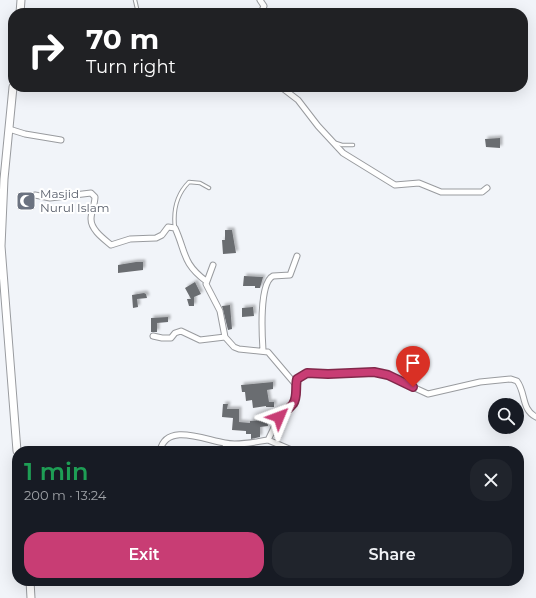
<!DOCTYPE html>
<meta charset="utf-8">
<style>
body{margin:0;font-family:Montserrat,sans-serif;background:#20242c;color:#f1f3f6;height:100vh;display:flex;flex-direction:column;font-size:15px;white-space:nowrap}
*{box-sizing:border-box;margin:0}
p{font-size:13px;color:#9ea1a6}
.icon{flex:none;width:22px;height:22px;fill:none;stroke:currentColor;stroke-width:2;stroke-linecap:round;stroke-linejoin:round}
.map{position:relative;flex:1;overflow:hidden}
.panel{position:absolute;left:12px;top:446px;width:512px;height:140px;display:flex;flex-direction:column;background:#171b24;border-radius:16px;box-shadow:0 4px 16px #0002}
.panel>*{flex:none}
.guide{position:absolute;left:8px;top:8px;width:520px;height:84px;border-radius:16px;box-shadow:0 4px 16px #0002;background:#202124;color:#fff;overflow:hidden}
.buttons{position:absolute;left:488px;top:398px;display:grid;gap:8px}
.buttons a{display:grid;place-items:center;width:36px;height:36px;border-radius:50%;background:#171b24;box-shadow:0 4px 16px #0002;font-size:20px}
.pin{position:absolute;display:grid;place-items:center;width:34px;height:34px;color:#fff;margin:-41px -17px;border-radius:50% 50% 50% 0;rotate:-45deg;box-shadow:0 0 4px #0007}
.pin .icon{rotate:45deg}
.me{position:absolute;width:44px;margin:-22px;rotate:46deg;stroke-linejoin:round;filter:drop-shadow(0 0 3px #0008)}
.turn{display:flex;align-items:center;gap:14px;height:84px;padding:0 12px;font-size:18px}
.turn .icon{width:52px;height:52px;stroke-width:2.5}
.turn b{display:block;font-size:28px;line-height:34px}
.round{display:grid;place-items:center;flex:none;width:42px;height:42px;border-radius:16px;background:#20242c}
.overview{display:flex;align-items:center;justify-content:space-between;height:68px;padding:0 12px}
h1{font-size:24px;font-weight:600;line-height:30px;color:#1e9e55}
.cta{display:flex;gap:8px;margin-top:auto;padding:8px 12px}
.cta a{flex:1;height:46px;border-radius:16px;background:#c83d74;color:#fff;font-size:16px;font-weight:600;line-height:46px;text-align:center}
.cta a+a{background:#20242c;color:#f1f3f6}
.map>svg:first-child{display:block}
.building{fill:#6b6d71;filter:url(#shadow)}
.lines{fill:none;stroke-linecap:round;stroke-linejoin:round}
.lane-casing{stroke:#999b9f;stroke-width:4.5}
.street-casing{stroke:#999b9f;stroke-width:7}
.secondary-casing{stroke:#999b9f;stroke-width:9}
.lane{stroke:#fff;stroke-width:2.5}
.street{stroke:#fff;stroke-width:5}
.secondary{stroke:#fff;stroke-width:7}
.route-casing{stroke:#82284b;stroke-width:10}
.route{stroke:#c83d74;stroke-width:7}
.labels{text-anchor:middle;stroke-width:4;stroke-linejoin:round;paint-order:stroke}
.worship-label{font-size:12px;fill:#5b616d;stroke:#fff;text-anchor:start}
</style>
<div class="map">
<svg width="536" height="598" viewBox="0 0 536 598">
<defs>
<filter id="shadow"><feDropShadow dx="2.5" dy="-2.5" stdDeviation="1" flood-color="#0004"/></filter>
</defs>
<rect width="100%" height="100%" fill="#f1f4f9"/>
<path class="building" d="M500,138V148L486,147L485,139Z
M225,230H232L236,253L223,254L222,240H225Z
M136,262H143V270L118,273V265Z
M244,276L263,277L260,288H255V286H243Z
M195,282L201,294L194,297V306H189L187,299H191L185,288Z
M144,293L146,294L147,298L137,299L138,307L133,308L132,295Z
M230,305L232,329L228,330L222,306Z
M253,307L254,316L242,317V308Z
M168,317V322L157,323V332H151V318Z
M273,382V389L267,390L269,402H274V407H266V406L253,408L252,400L246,401L245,392H242L241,385Z
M223,404H228L227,409H239V422L250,423V421L267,420L268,426L260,427V437L251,439V434H246V431L232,430L233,418L222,417Z"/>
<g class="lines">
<g class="lane-casing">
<path id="lane" d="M135,0L138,13
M336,143L342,145H353
M175,228C173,211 177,194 189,182L200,183L209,188"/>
</g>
<g class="street-casing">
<path id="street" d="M260,0L264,6L261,13
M281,87L298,100L318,126L343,153L395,185L419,183L441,192H482L487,188
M9,129L25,134L61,140
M35,195L50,198L91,193L95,197C95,204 91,212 91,219C91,230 104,239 111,245L130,239L156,238L162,235L168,227L175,228C186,252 182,263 206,281
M213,265L206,284L220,311L225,337L234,347L239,349L268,352L296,385
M153,336L162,338H171L175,333L181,331L200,340L225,337
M263,350C262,335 259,283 273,276L290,275L297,256
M268,440L294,451
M225,443L226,451
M160,451C166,422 205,440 225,443C238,446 254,442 268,440L279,417L285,409L292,405L295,398L297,379L307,373H382L428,394L480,382L511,379L517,381C526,393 521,409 536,417"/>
</g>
<g class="secondary-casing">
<path id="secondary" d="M20,13L21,0
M13,87L4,179L1,246L17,451
M30,581L31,598"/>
</g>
<use href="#lane" class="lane"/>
<use href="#street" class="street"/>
<use href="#secondary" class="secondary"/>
</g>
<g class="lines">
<g class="route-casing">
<path id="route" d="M279,417C283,413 289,409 293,404C298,397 295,387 297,379L307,373L328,374L374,372L388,375L413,387"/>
</g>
<use href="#route" class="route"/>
</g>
<defs>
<g id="mosque-square" transform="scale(1)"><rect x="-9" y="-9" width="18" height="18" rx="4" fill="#6b7280" stroke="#fff"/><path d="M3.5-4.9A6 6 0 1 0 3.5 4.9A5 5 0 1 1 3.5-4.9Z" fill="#fff"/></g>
</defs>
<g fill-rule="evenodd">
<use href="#mosque-square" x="26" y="201"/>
</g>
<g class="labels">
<g class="worship-label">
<text x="40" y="198">Masjid<tspan x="40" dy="14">Nurul Islam</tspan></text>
</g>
</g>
</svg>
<div class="buttons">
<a><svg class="icon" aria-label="search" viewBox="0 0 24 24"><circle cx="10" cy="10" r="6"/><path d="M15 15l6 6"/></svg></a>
</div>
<div class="pin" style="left:413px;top:387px;background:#d93025"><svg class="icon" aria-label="arrive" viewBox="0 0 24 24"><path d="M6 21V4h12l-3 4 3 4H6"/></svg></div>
<svg class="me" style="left:279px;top:417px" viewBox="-20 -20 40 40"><path d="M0-17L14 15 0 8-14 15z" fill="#c83d74" stroke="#fff" stroke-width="4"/></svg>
<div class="guide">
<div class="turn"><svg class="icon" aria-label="right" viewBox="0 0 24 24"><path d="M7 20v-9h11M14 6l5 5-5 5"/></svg><div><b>70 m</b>Turn right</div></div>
</div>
<section class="panel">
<div class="overview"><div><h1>1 min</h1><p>200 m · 13:24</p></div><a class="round"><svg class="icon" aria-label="close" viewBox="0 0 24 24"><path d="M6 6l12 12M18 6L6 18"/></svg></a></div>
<div class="cta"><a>Exit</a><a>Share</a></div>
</section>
</div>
